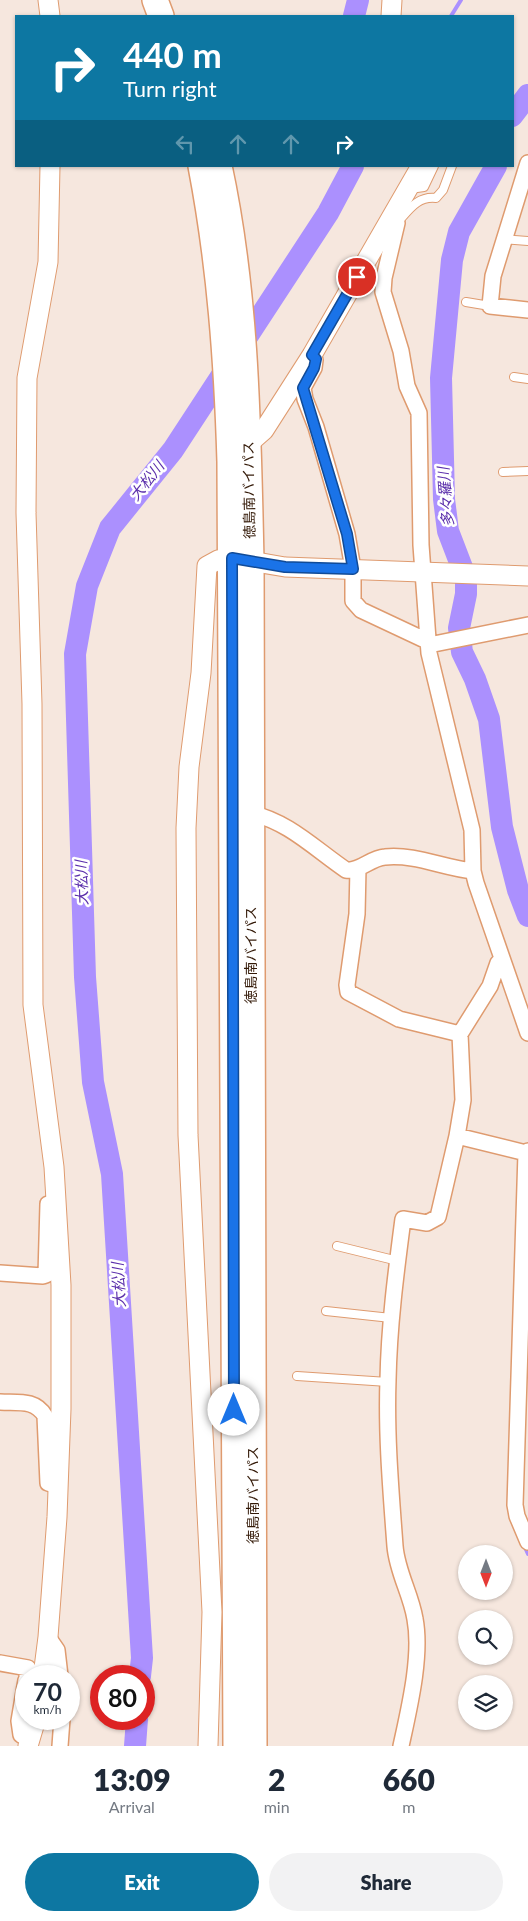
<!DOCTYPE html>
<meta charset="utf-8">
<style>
body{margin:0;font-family:Lato,"Noto Sans JP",sans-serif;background:#f2f2f3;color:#1f2937;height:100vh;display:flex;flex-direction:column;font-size:19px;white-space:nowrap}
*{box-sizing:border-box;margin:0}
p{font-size:16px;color:#747a83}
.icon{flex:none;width:28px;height:28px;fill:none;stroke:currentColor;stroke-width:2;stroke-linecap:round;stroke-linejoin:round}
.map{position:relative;height:1746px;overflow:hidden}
.sheet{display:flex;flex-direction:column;background:#fff;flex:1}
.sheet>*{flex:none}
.banner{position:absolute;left:15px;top:15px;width:499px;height:152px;border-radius:0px;box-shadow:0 1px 4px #0004;background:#0d77a2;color:#fff;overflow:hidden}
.needle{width:32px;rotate:180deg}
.buttons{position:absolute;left:458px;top:1545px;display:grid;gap:10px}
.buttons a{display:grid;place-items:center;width:55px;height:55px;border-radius:50%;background:#fff;box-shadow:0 1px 4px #0004;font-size:25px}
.speed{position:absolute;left:15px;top:1665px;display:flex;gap:10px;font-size:25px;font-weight:700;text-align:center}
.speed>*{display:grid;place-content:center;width:65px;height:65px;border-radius:50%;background:#fff;box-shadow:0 1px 4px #0004;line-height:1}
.speed small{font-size:12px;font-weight:400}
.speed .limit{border:8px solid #d22;background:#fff;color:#111}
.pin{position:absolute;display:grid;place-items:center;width:42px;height:42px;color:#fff;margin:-21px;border:2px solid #fff;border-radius:50%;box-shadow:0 1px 5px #0007}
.me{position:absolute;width:55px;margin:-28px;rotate:0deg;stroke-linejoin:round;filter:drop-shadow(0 0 4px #0008)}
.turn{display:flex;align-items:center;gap:18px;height:105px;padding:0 25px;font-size:22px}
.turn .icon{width:65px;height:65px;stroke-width:2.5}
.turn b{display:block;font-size:35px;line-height:42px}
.lanes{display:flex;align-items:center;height:48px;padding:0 25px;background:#0003;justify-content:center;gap:25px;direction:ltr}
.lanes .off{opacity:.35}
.eta{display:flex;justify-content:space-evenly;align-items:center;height:85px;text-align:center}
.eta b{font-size:30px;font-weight:800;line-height:35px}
.primary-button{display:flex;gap:10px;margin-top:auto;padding:10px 25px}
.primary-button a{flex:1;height:58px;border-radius:30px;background:#0d77a2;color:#fff;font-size:20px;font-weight:800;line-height:58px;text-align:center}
.primary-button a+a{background:#f2f2f3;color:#1f2937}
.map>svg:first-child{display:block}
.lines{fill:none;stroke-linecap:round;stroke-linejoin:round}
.stream{stroke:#ab90fe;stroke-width:4}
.river{stroke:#ab90fe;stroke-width:22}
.service-casing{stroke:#df9b6f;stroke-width:10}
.minor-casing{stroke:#df9b6f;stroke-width:18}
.tertiary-casing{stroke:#df9b6f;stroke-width:21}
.trunk-casing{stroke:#df9b6f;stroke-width:28}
.service{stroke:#fff;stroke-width:8}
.minor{stroke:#fff;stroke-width:15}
.tertiary{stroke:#fff;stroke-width:19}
.trunk{stroke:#fff;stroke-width:25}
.route-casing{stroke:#114b97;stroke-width:12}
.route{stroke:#1a73e8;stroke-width:9}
.labels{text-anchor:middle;stroke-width:5;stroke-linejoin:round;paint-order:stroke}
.street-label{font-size:14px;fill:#331907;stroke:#fff}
.water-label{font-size:15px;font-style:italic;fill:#5a2eab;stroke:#fff}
</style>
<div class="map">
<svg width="528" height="1746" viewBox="0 0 528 1746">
<rect width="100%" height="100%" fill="#f6e7de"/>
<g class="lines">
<path class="stream" d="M451,16L461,0
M524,1545L528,1554"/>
<path class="river" d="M354,16L358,0
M512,116L528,95
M496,166L459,232L452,260L441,378L444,499L448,531L466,578V594L459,628L462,652L475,679L489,719L502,827L518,890L528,916
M140,1676L142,1658L112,1174L93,1082L85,977L75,654L87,586L110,528L173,450L328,213L353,166
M135,1746L137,1719"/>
<g class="service-casing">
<path id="service" d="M410,189L424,187L434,166
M397,223C409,210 417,196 436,198L443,190L452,166
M503,239L528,241
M466,302L490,306
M514,377L528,379
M503,472L528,471
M337,1246L398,1261
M326,1311L391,1318
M297,1376L388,1382"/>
</g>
<g class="minor-casing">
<path id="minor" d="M528,163L493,276L490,306L528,310
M393,215L397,223L384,278L383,292L401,351L407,386L419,413L421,545L429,653L472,830L473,871L476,883L528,1033
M315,360L314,368L303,388L305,399L316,427L347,534L353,569V601L361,610L427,641
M429,645L528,625
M250,813C288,821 315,849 346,870C360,872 370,858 385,857C416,854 443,868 473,871
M358,868L357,914L347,985L348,992L399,1019L460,1034
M457,1136L526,1153
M528,1151L526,1153L515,1505L517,1516L528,1542
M0,1273L43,1276L46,1275L48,1204L56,1202
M0,1402C18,1403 35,1399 45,1416L48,1483L58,1486
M48,1637L57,1650L60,1676
M0,1663L28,1668L27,1676
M26,1680L19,1721L21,1735L30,1740
M60,1746L62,1719
M401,1746C409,1709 422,1656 415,1619C411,1594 397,1572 395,1546C391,1492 386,1435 388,1380C389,1326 396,1272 403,1219L427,1223L438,1217L457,1136L463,1100L460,1034L490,986L498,963L502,959"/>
</g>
<g class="tertiary-casing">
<path id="tertiary" d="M48,0L50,16
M391,16L392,0
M248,444L264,430L312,355L421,166
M43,1676L48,1637L57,1517L61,1409V1285L54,1167L33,1005L32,704L26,513L27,378L48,262L50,166
M28,1746L36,1719
M208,1746L212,1612L188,1135L186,828L189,767L201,673L207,566L218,560L232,558L285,567L528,576"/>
</g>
<g class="trunk-casing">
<path id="trunk" d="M155,0L161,16
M201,166C220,265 227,362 230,462L236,1746
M219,166C247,296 248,429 251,561L254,1746"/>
</g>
<use href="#service" class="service"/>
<use href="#minor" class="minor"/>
<use href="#tertiary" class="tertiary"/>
<use href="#trunk" class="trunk"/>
</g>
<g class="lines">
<g class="route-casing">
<path id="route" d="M234,1410L232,558L285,567L353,569L347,534L303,388L314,368L316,359L312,355L357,277"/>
</g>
<use href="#route" class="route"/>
</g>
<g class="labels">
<g class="street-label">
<text transform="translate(249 490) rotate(-91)" y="5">徳島南バイパス</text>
<text transform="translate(251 955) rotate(-90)" y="5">徳島南バイパス</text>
<text transform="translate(253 1495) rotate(-90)" y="5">徳島南バイパス</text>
</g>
<g class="water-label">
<text transform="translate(147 481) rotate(-51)" y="5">大松川</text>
<text transform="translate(446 497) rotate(-95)" y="5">多々羅川</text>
<text transform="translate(82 883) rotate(-92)" y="5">大松川</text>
<text transform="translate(119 1285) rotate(-93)" y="5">大松川</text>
</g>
</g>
</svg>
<div class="buttons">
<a><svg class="needle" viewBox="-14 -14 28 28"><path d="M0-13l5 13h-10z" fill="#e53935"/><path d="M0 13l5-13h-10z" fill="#747a83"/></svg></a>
<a><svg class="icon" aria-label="search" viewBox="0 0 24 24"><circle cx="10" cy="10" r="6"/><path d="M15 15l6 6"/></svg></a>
<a><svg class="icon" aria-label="layers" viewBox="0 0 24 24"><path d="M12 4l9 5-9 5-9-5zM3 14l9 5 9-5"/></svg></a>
</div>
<div class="speed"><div>70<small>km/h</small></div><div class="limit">80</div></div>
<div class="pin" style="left:357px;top:277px;background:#d93025"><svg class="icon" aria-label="arrive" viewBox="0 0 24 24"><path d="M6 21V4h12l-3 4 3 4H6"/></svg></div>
<svg class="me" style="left:234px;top:1410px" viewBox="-20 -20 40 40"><circle r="19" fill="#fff"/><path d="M0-13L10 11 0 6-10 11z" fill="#1a73e8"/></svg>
<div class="banner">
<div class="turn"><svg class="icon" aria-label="right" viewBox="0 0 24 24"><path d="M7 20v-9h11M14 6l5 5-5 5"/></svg><div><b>440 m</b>Turn right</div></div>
<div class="lanes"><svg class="icon off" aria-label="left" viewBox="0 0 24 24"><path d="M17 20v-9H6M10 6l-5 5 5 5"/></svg><svg class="icon off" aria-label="ahead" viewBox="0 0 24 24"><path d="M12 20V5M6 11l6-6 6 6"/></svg><svg class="icon off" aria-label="ahead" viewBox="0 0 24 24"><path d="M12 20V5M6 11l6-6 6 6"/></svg><svg class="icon" aria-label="right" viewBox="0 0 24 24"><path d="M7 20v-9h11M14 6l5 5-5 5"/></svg></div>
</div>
</div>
<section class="sheet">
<div class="eta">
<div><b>13:09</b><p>Arrival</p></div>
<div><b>2</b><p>min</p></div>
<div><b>660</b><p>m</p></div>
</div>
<div class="primary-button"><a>Exit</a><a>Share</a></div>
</section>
